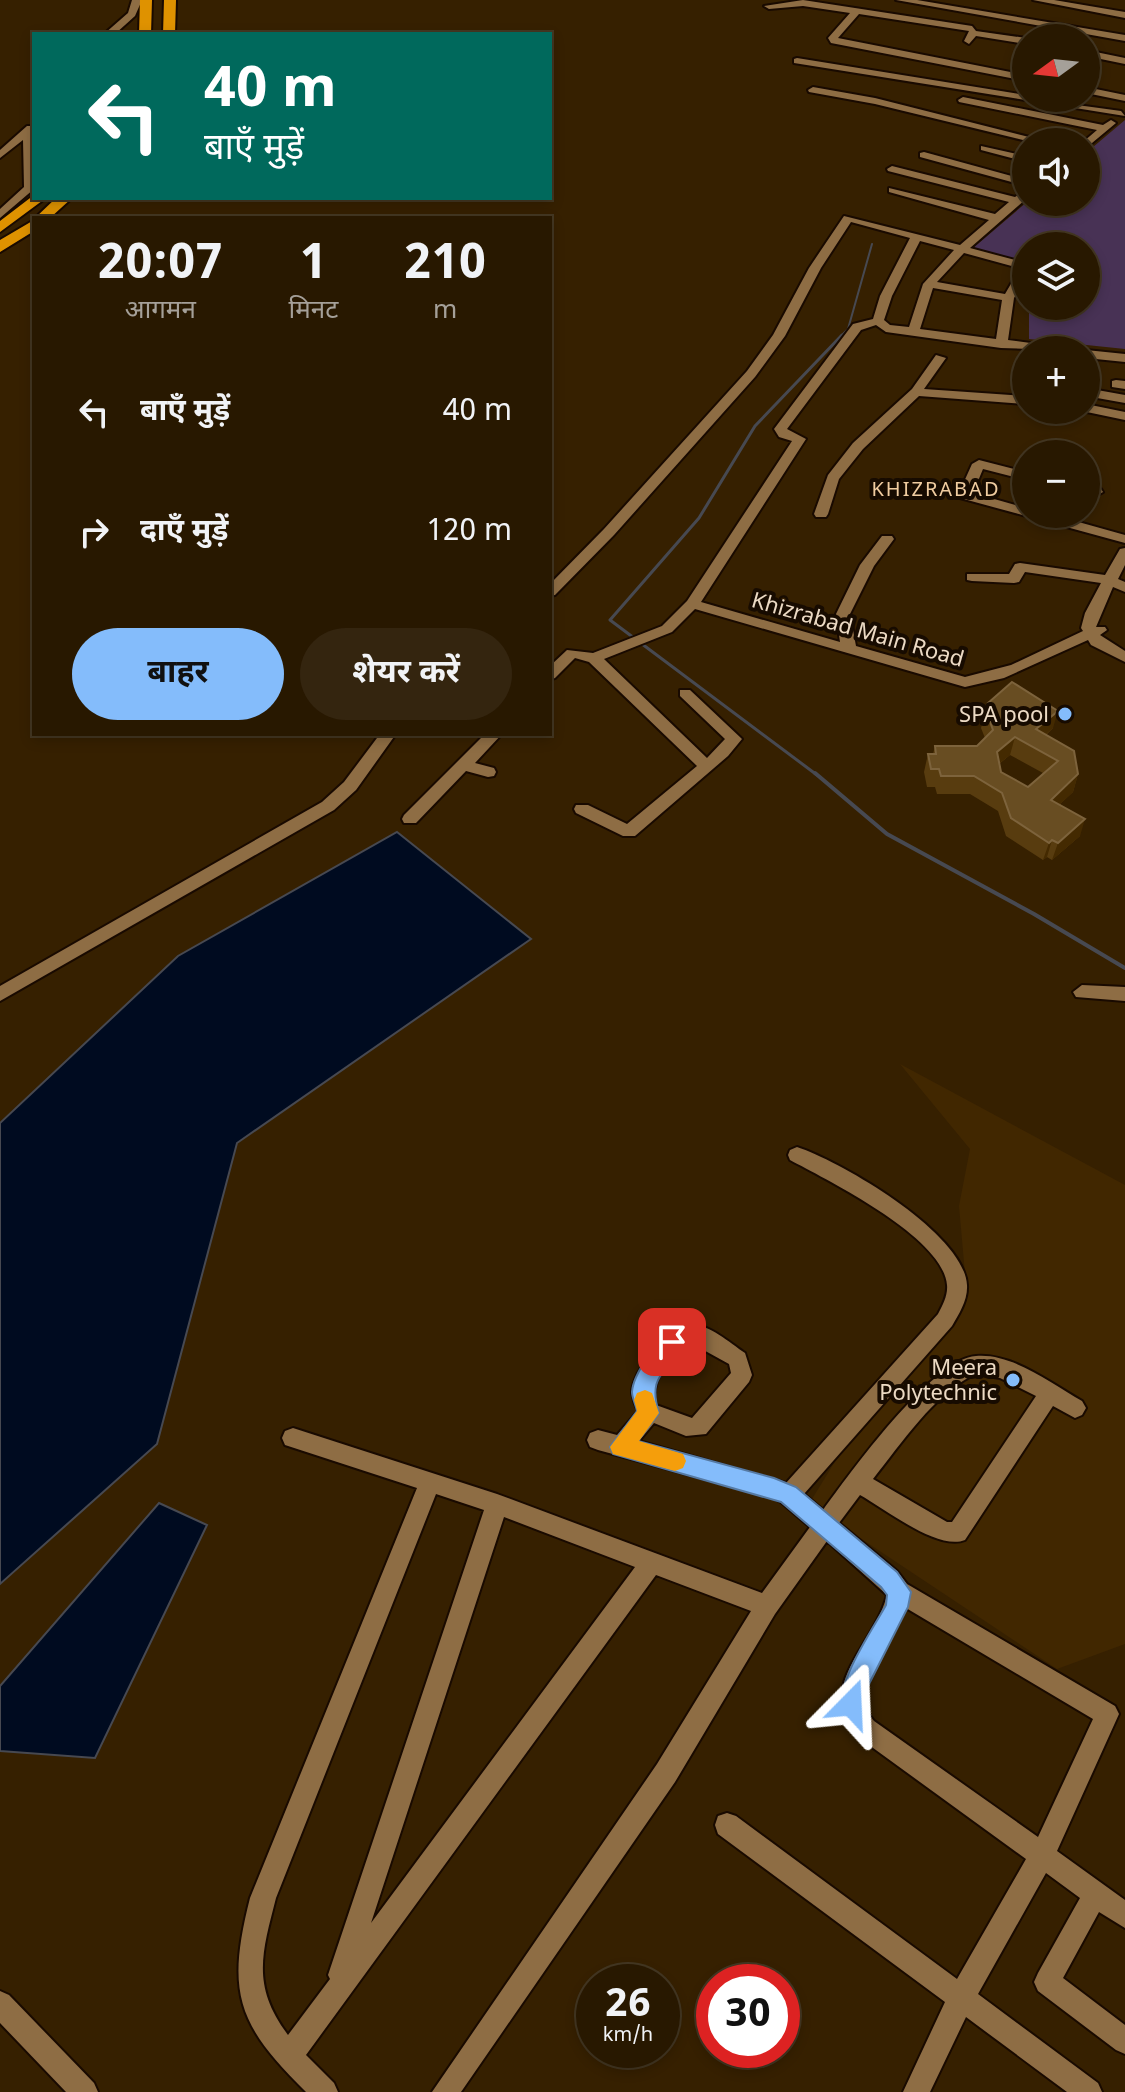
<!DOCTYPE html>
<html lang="hi">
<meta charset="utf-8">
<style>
body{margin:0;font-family:Georgia,"Noto Sans Devanagari",serif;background:#34250f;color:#f1f3f6;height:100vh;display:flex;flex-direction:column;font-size:30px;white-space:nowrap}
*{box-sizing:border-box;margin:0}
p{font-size:26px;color:#a5a099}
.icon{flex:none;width:44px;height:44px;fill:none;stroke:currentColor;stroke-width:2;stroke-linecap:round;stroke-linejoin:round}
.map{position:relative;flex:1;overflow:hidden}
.sheet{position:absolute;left:32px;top:216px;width:520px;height:520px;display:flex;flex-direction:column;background:#281800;border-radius:0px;box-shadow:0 4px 12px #0003,0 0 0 2px #443722}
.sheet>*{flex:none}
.hud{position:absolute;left:32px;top:32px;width:520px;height:168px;border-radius:0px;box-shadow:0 4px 12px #0003,0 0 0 2px #443722;background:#00695c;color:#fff;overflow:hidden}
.needle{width:52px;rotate:255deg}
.buttons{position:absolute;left:1012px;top:24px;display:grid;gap:16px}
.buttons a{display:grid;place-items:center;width:88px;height:88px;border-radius:50%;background:#281800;box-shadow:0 4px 12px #0003,0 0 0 2px #443722;font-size:40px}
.speed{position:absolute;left:576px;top:1964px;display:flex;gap:16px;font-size:40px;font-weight:700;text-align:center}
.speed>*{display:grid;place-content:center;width:104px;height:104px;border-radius:50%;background:#281800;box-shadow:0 4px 12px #0003,0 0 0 2px #443722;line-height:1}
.speed small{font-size:20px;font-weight:400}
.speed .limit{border:12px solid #d22;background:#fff;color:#111}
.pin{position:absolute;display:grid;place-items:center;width:68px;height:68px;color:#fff;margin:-34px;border-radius:16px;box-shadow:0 4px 12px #0006}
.me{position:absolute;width:88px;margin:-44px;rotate:21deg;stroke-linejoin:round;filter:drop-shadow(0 0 6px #0008)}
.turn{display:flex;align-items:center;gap:28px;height:168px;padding:0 40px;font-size:36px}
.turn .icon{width:104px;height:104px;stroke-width:2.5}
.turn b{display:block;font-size:56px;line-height:68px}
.eta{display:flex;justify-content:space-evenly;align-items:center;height:136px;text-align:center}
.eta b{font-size:48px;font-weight:700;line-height:56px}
.cta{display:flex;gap:16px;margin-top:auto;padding:16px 40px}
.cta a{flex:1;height:92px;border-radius:48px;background:#84bcfb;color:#111;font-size:32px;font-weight:700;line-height:92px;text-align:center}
.cta a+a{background:#34250f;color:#f1f3f6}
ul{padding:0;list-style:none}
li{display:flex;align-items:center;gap:24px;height:120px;padding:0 40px}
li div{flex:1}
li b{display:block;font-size:30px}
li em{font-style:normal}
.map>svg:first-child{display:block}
.built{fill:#412700}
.green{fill:#483255}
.water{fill:#000b20;stroke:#474951;stroke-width:2}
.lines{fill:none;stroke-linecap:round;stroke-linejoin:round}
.stream-far2{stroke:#474951;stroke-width:2}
.stream-far1{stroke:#474951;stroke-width:3}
.stream{stroke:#474951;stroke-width:4}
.minor-casing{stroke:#190a00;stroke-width:4}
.highway-casing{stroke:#190a00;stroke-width:4}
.minor{fill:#8e6d44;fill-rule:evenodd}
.highway{fill:#df9200;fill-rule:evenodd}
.wall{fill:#583c0f;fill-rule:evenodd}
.shaded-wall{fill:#442a01}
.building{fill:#684d22;stroke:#7d633c;stroke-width:2;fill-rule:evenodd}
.route{fill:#84bcfb;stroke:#567aa3;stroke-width:2}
.slow{fill:#f59e0b}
.poi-dot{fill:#84bcfb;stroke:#170b00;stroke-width:3}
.labels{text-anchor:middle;stroke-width:8;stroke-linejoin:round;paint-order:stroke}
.far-neighbourhood-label{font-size:20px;letter-spacing:2px;fill:#f0cca0;stroke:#170b00}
.street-label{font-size:22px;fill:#ecdac4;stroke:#170b00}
.poi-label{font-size:22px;fill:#ecdac4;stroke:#170b00;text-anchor:end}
</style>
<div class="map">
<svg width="1125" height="2092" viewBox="0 0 1125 2092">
<rect width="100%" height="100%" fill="#362000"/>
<path class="built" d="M900,1064L1125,1185V1644L1057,1669L809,1504L858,1424L944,1336L967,1296L959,1206L970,1149Z"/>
<path class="green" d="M1125,120V349L1029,339V306H1086V246H1026V265L973,248L1027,202H1086V153Z"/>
<path class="water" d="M397,832L531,939L237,1143L157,1444L0,1584V1123L178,956Z
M159,1503L207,1525L95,1758L0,1751V1686Z"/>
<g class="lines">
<path class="stream-far2" d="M840,337L848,329L872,244"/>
<path class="stream-far1" d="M817,775L610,620L699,518L755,426L842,335"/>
<path class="stream" d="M815,773L887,834L1034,914L1125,968"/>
<g class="minor-casing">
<path id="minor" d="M132,0H142L135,16L115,34H104L128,13Z
M803,0L972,26L976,31L1026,38V44L976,36L969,44L964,41L969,31L859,14L838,38L1026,75V81L831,43L828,38L850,13L803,6L769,9L764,6Z
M896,0H917L1125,35V41Z
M1033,0H1054L1125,12V18Z
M1086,50L1125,58V64L1086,56Z
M797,58L1026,95V98L1121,111L1125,116L794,63V59Z
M813,87L875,98L1049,142H1031L875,104L809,92L808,90Z
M1086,87L1125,95V101L1086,93Z
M963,97L1103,125L1111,120L1116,123L1086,148V142H1083L1097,130L959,102L958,100Z
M27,126H34V189L0,218V209L24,187L23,140L0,158V150Z
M981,146L1026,156V162L981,150Z
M924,152L1026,180V186L920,157V153Z
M892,166L1015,197L1026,190V199L970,248L1026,263V278L1014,298L1008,340L1053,346L1059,350L1001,348L886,332L876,325L861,330L787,429L806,439L701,602L840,642L836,614L860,565L882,536H892L894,539L874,566L850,614L856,646L965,677L1011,665L1083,631L1081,628L1085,613L1101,583L1025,572L1019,582L1014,583L972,581L967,580V574H1009L1015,564L1020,563L1105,575L1120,549L1125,548V565L1118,579L1125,582V592L1113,587L1096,627H1105L1107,630L1100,635L1125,651V662L1091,645L1088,640L1004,678L965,687L695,609L672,632L604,659L707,758L725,739L680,696V690H690L742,739L728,756L635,836H623L576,813L574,809L576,805H588L627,824L697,766L589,662L575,658L555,678L550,680V666L567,650L593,653L662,626L687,601L792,441L779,437L774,429L853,324L873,319L880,296L910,238L851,222L821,268L785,336L755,377L614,535L555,595L550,596V584L604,529L747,371L773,335L809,268L844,216L960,245L989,220L889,192V188L995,214L1009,202L888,171L887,169ZM920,241L954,250L923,284L909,327L890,325L884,320L892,296ZM964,253L1019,268V270L1005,294L937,282ZM933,288L1002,300L996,339L920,329Z
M1086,350L1125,354V362L1086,358Z
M936,355L946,358L924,389L1026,396V404L919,396L863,449L839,479L828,514L826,517H816L814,514L828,475L853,443L912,389Z
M1116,380L1125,381V389L1112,387V381Z
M1086,388L1125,395V403L1086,396Z
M1086,404L1125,412V420L1082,411L1086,410Z
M979,460L1026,472V480L983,469L973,493L1026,508V514H1050L1125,535V543L960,498L958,495L972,464Z
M1086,486L1101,489L1103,492L1096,496L1086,494Z
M380,734H396L356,790L334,810L0,1001V986L322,802L344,782Z
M485,734H502L475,763L494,768L496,772L494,776L488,777L466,771L416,823H404L402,819L404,815Z
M1082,985L1125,987V1001L1076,997L1073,992Z
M797,1147C842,1162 964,1233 967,1285C968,1300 959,1314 952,1326L804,1494L823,1510C850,1473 932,1359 976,1356C1013,1353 1052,1384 1082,1401L1086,1408L1082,1415L1075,1418L1053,1406L965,1540C938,1551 885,1509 860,1495L839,1523L897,1571L907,1584L1115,1706L1119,1714L1057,1851L1125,1900V1928L1099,1912L1063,1978L1125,2025V2054L1116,2050L1038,1991L1034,1982L1038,1973L1080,1898L1046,1873L978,1994L1098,2083L1102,2092H1067L966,2017L930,2092H903L945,2002L718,1834L715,1825L718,1816L727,1813L736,1816L957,1979L1026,1859L858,1737C813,1685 874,1647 887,1595L827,1541L775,1614L675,1782L461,2092H432L657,1764L751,1611L656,1575L306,2055L334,2083L338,2092H306C237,2024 226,1993 250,1898L417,1488L285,1445L282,1438L285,1431L293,1428L497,1494L762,1593L810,1527L781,1502L771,1497L598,1450L590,1447L587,1440L590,1433L598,1430L617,1435L638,1411C635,1405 633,1399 632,1393C632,1372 667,1325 690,1324C709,1324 730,1343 745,1353L752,1375L749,1382L706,1434L686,1436L654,1423L639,1441L786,1483L938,1314C943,1305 948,1295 947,1285C943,1237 829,1181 790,1160L788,1155L790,1150ZM689,1342L729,1364L731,1373L692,1418L656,1405C649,1380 670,1356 689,1342ZM975,1374L1000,1378L1036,1396L952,1522H947L873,1479C902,1443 933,1395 975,1374ZM436,1494L484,1510L328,1975L330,1979L288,2035C251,1986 262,1953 276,1898ZM504,1517L635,1567L371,1923ZM906,1608L1093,1719L1038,1837L874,1721L863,1707L867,1683Z
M0,1991L9,1995L94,2083L98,2092H66L0,2023Z"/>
</g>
<g class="highway-casing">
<path id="highway" d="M140,0H152L151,34H139Z
M164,0H176L175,34H163Z
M34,195V198H46L0,232V221Z
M56,198H72L50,218L34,219Z
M34,220V231L0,252V240Z"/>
</g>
<use href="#minor" class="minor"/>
<use href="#highway" class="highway"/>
</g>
<path class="wall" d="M988,703L1053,728L1046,735L1078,774L1073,792L1060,804L1080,836L1052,860L1047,857L1043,860L1006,836L998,811L970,794H937L935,787H927L924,772L928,754H933L935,746H977L985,738L981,728ZM1010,755L1043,773L1028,787L1001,772L999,764Z"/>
<path class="shaded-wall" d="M1058,711L1053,728L1031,747L1036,729Z
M1015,737L1010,755L992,769L997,752Z
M1078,774L1073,792L1046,817L1051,800Z
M1085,819L1080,836L1052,860L1058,843Z
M1052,840L1047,857L1043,860L1049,843Z"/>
<path class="building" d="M1012,682L1058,711L1036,729L1074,751L1078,774L1051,800L1085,819L1058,843L1052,840L1049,843L1011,818L1002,793L974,776H941L939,769H931L928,754H936L935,746H977L993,730L986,711L992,707L988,703ZM1015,737L1058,761L1028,787L1001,772L997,752Z"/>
<path class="route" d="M672,1333L680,1336L683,1342C667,1375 647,1374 659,1413L638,1441L774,1478L796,1487L897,1572L911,1592L908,1607L866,1690L859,1712L851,1716L843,1712C832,1688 873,1629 886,1605L887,1595L881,1587L781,1502L613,1454L610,1447L637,1411C636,1405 632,1398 632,1392C633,1375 657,1339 672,1333Z"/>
<path class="slow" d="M645,1390L652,1393L659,1413L639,1441L683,1454L686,1461L683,1468L675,1471L613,1454L610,1447L637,1411L634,1400L637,1393Z"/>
<g class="poi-dot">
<circle cx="1065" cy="714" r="8"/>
<circle cx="1013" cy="1380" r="8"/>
</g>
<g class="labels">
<g class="far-neighbourhood-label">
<text x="936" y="496">KHIZRABAD</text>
</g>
<g class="street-label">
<text transform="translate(858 629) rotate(16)" y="8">Khizrabad Main Road</text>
</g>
<g class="poi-label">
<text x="1049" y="722">SPA pool</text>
<text x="997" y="1375">Meera<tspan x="997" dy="25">Polytechnic</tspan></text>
</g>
</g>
</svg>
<div class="buttons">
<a><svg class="needle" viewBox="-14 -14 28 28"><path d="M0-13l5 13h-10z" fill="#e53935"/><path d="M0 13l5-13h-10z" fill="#a5a099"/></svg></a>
<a><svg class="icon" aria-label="sound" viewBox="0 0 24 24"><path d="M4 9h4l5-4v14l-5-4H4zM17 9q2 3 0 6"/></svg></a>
<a><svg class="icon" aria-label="layers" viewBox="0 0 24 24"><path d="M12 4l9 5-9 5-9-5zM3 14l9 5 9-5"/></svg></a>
<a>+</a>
<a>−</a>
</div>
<div class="speed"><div>26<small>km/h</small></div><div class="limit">30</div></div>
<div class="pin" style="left:672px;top:1342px;background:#d93025"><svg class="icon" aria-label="arrive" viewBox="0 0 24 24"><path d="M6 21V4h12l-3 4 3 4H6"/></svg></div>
<svg class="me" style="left:851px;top:1704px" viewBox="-20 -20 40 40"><path d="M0-17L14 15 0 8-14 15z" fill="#84bcfb" stroke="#fff" stroke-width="4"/></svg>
<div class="hud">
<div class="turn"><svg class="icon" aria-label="left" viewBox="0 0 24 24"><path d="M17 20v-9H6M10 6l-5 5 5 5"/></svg><div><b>40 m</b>बाएँ मुड़ें</div></div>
</div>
<section class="sheet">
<div class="eta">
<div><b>20:07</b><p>आगमन</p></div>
<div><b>1</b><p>मिनट</p></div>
<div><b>210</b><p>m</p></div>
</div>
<ul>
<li><svg class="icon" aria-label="left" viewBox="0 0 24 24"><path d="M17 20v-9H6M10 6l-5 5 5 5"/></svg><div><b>बाएँ मुड़ें</b></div><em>40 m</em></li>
<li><svg class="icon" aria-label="right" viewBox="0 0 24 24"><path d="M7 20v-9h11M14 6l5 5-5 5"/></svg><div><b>दाएँ मुड़ें</b></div><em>120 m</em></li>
</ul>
<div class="cta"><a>बाहर</a><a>शेयर करें</a></div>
</section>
</div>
